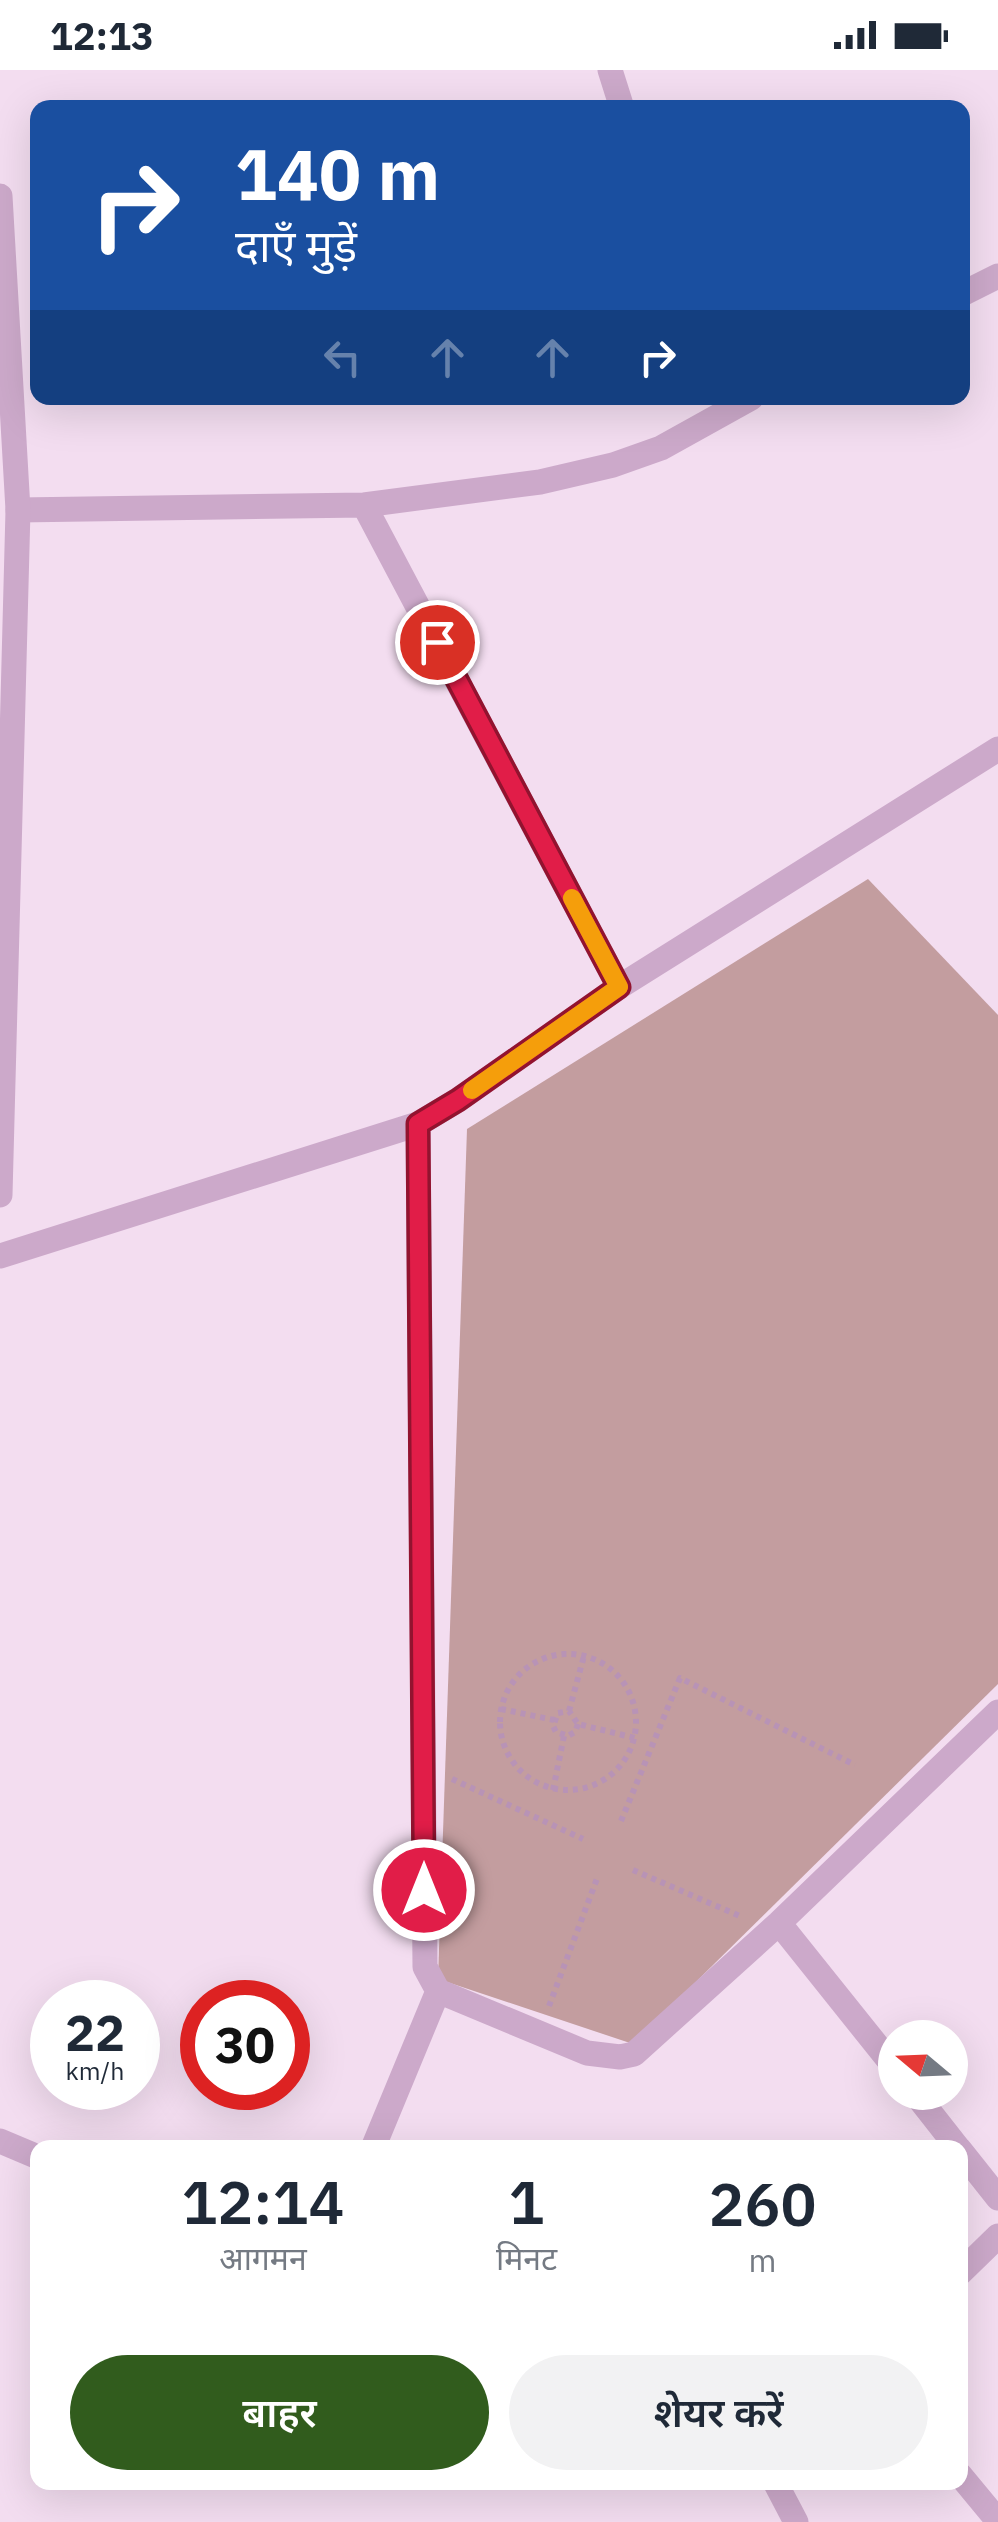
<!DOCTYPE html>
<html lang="hi">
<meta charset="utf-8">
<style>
body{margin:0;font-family:"IBM Plex Sans","Noto Sans Devanagari",sans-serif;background:#f2f2f3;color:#1f2937;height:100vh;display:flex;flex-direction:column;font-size:38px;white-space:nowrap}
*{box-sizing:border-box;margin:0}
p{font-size:32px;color:#747a83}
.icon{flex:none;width:55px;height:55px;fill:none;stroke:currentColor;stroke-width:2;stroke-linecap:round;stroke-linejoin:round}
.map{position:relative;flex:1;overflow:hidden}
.panel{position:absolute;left:30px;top:2070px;width:938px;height:350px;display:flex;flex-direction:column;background:#fff;border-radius:20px;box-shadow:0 10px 40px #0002}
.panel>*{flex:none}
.guide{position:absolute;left:30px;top:30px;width:940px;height:305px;border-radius:20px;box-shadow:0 10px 40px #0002;background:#1a4fa0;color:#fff;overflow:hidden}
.needle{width:65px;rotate:289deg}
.buttons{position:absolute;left:878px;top:1950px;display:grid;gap:20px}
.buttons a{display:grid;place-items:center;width:90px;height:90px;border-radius:50%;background:#fff;box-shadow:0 10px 40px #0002;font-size:50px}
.speed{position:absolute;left:30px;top:1910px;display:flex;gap:20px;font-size:50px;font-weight:700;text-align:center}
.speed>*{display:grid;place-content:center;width:130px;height:130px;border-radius:50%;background:#fff;box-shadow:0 10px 40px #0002;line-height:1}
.speed small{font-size:25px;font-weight:400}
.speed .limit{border:15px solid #d22;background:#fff;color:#111}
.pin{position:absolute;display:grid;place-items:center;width:85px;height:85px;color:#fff;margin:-42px;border:5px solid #fff;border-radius:50%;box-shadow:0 2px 10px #0007}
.me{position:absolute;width:110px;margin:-55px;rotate:0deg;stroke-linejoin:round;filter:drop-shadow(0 0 8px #0008)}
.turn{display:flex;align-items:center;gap:35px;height:210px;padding:0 40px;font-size:45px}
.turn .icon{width:130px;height:130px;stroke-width:2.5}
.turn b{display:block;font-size:70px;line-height:85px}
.lanes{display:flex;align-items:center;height:95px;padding:0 40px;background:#0003;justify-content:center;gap:50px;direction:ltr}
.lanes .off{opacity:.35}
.eta{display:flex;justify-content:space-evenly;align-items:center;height:170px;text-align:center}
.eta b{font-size:60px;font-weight:600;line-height:70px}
.action{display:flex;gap:20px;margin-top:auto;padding:20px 40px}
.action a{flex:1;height:115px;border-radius:60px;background:#315c1d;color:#fff;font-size:40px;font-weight:600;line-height:115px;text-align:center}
.action a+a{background:#f2f2f3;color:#1f2937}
.status{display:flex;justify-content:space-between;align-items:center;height:70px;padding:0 50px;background:#fff;direction:ltr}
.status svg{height:28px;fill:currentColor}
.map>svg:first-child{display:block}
.green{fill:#c39d9f}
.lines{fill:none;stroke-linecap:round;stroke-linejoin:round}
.path{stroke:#b893b6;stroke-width:6;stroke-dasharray:5 5;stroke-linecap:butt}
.minor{stroke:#cca9ca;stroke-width:25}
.tertiary{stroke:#cca9ca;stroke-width:25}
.route-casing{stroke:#92132f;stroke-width:25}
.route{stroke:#e11d48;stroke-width:18}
.slow{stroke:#f59e0b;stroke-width:18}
</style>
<div class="status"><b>12:13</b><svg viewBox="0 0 49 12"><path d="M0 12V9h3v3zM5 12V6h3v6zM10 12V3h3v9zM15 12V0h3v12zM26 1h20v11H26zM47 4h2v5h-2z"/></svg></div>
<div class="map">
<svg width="998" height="2452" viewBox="0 0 998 2452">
<rect width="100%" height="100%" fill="#f3ddf0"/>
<path class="green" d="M868,809L998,945V1614L633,1974L438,1909L467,1059Z"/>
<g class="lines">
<path class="path" d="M500 1652a68 68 0 1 1 136 0a68 68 0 1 1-136 0Z
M501,1639L554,1650
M569,1641L584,1586
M578,1654L575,1662L568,1666L556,1662L553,1656L558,1643L569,1641L578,1654L635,1668
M452,1709L583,1769
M553,1720L564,1666
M621,1751L680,1608L855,1695
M633,1800L742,1847
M549,1936L598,1806"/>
<path class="minor" d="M610,0L622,38
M962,224L998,206
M364,435L619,917
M18,440L364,435L540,412L613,395L661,378L751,328
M418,1054L425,1897L438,1921L587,1983L620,1987L634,1984L779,1853L998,1642
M0,1186L418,1054L458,1030L619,917L998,679
M779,1853L895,1998
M914,2022L958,2078
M0,2071L38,2087
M373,2078L438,1921
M960,2080L998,2128
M960,2203L998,2166
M960,2405L998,2451
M775,2412L796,2452"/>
<path class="tertiary" d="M0,126L18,440L0,1125"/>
</g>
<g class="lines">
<g class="route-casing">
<path id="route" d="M424,1820L418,1054L458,1030L619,917L437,572"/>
</g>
<use href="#route" class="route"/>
<path class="slow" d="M472,1020L619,917L572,828"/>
</g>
</svg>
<div class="buttons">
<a><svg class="needle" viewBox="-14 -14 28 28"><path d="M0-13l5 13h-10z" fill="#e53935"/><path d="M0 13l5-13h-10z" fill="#747a83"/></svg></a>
</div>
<div class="speed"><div>22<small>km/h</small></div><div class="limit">30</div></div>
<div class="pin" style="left:437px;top:572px;background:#d93025"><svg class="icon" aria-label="arrive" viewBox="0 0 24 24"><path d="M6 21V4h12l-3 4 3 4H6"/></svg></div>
<svg class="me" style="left:424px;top:1820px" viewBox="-20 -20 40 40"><circle r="17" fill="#e11d48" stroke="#fff" stroke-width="3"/><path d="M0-11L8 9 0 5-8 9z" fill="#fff"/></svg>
<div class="guide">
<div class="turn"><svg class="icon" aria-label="right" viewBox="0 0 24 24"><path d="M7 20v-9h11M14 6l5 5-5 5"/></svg><div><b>140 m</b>दाएँ मुड़ें</div></div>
<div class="lanes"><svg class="icon off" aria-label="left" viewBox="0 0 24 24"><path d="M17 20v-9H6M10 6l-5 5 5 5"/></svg><svg class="icon off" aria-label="ahead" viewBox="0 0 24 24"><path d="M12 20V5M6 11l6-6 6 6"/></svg><svg class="icon off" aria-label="ahead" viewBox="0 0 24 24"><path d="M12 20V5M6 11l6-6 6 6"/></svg><svg class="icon" aria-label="right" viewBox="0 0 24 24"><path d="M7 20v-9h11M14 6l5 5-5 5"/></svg></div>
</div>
<section class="panel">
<div class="eta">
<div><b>12:14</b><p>आगमन</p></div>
<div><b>1</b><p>मिनट</p></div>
<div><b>260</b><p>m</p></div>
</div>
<div class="action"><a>बाहर</a><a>शेयर करें</a></div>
</section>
</div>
